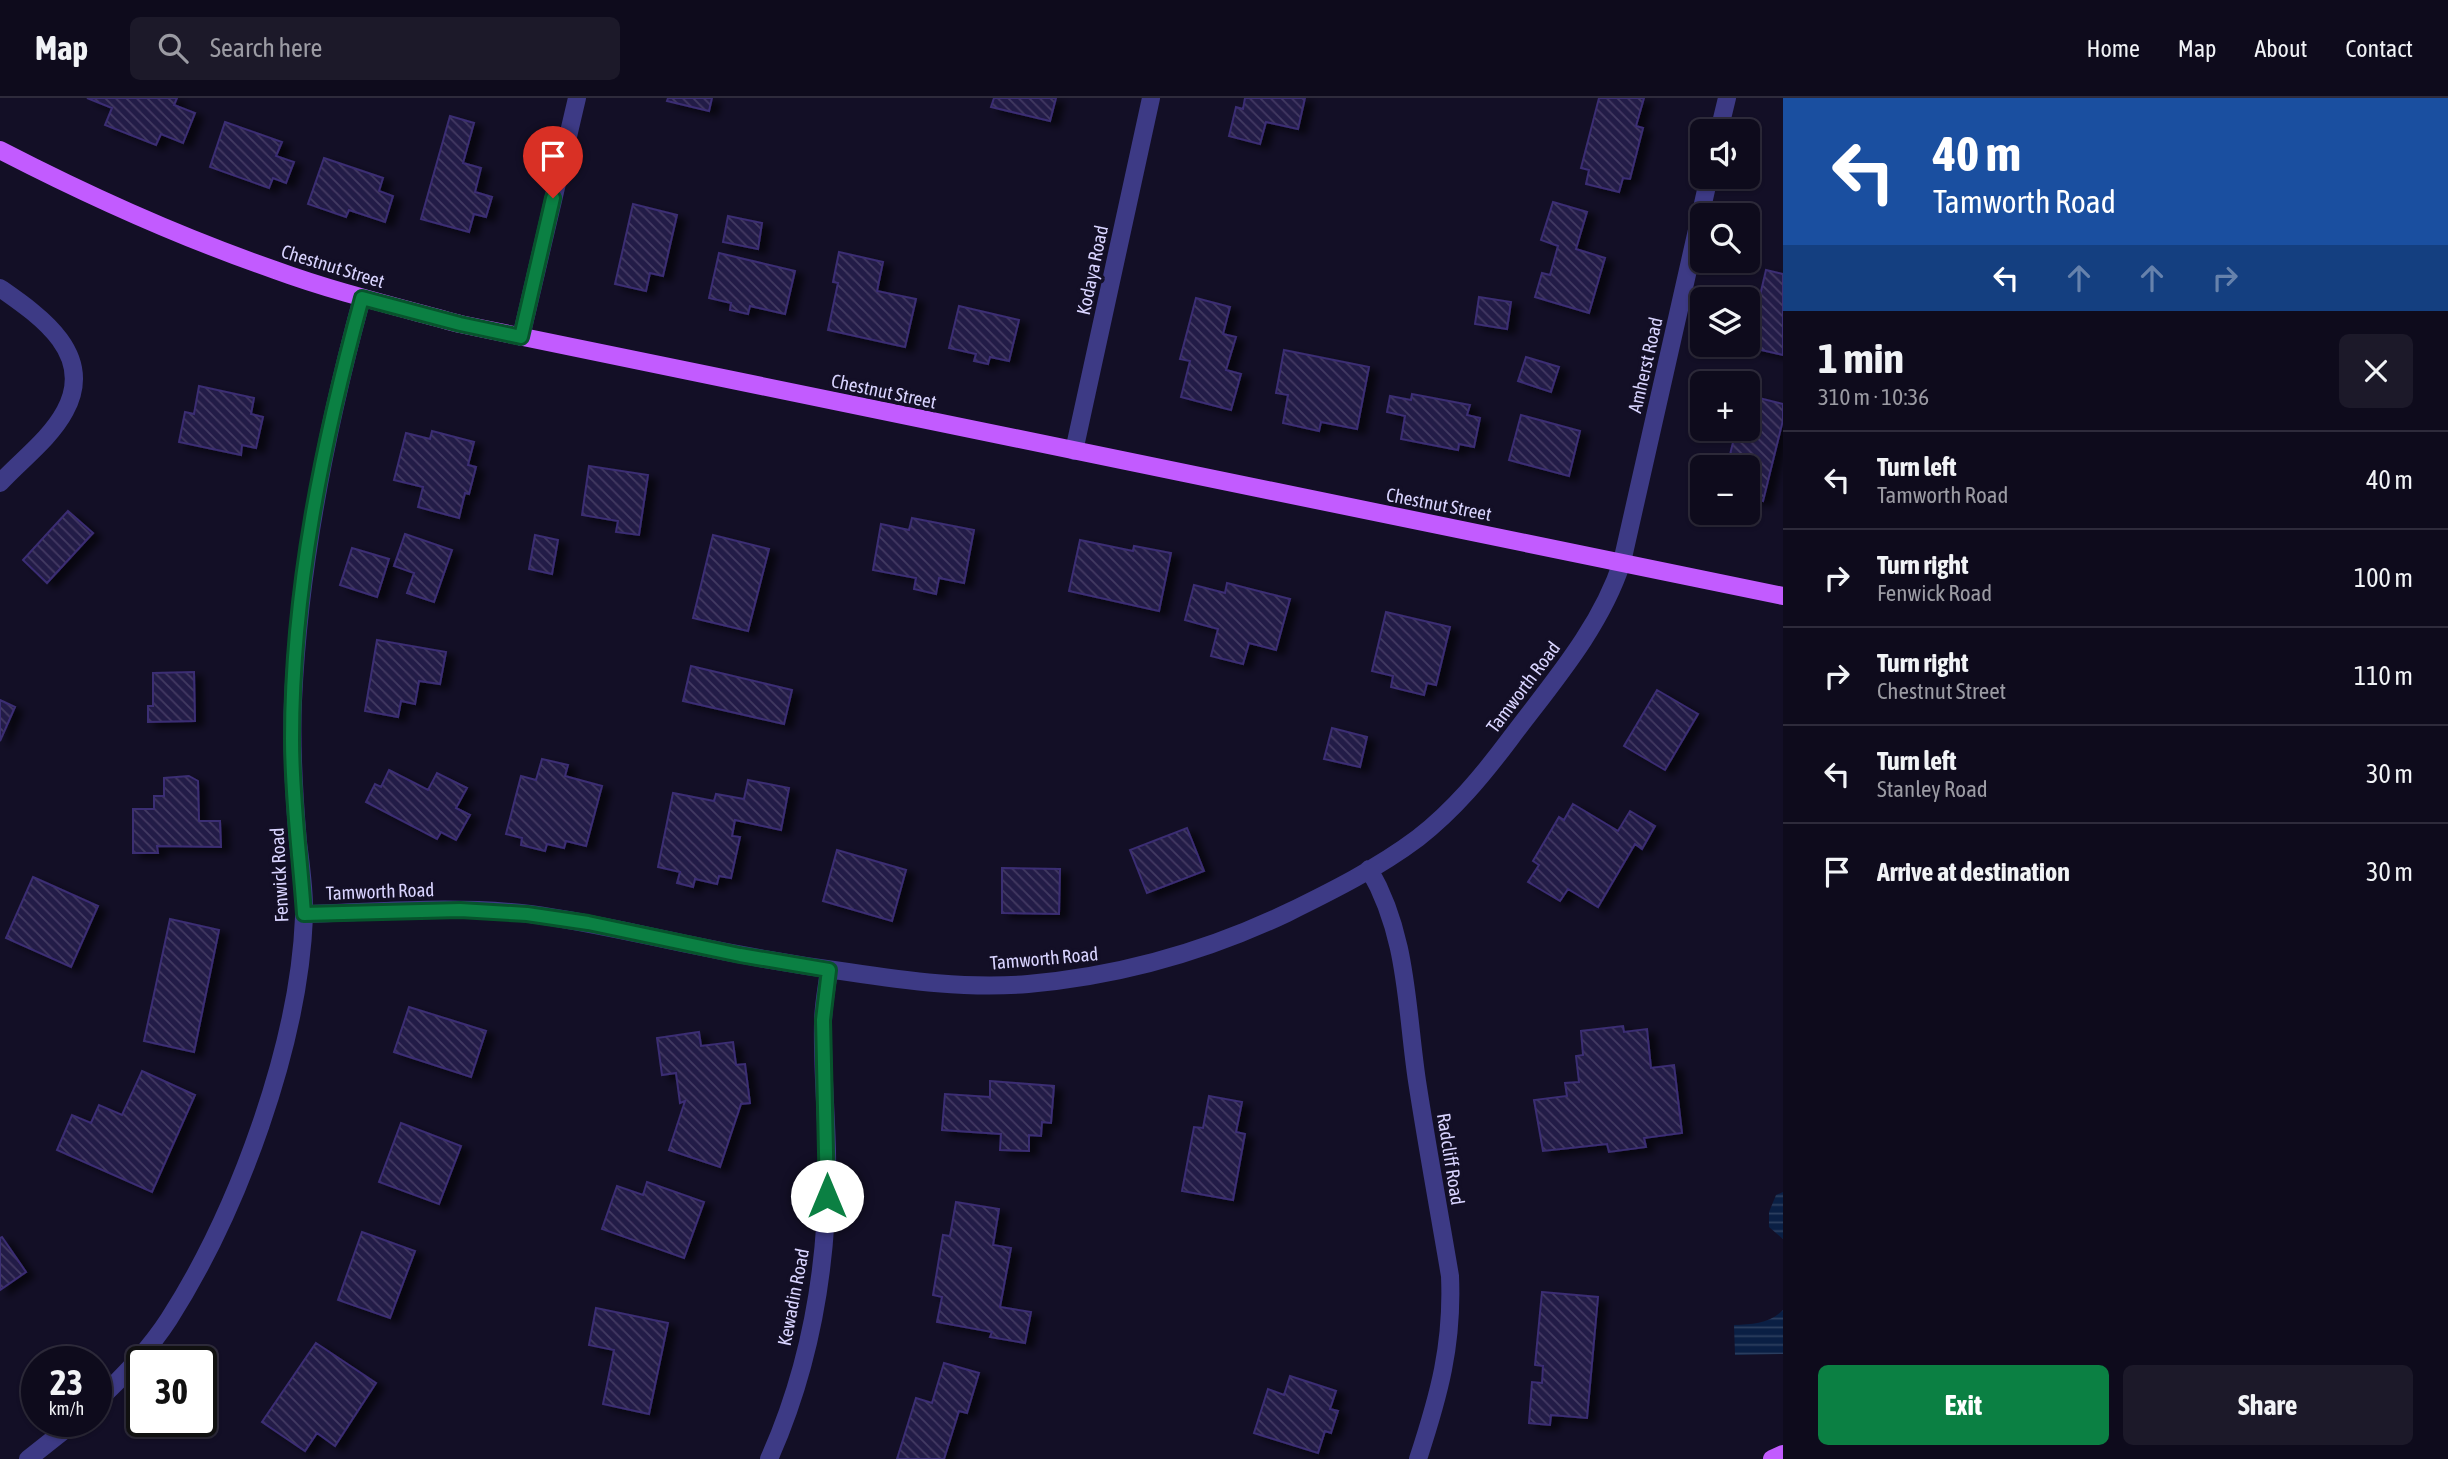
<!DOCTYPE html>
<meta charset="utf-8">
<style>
body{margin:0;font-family:"Asap Condensed",sans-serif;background:#1c1929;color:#f1f3f6;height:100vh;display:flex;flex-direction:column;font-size:26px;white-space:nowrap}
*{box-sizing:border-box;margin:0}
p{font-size:23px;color:#9b9ba3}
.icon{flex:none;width:38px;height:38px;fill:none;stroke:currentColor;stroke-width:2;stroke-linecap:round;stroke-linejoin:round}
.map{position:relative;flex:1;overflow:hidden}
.details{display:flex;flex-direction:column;background:#0e0b1c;width:665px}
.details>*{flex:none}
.guide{background:#1a4fa0;color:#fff;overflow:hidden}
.tools{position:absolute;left:1690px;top:21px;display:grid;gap:14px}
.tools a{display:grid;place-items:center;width:70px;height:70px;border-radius:10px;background:#0e0b1c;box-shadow:0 2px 5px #0004,0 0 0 2px #2e2b3b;font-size:35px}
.speed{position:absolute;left:21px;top:1248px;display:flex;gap:14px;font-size:35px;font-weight:700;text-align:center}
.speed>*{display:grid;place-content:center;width:91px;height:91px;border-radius:50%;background:#0e0b1c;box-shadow:0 2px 5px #0004,0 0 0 2px #2e2b3b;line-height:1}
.speed small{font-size:18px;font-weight:400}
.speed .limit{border:4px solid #111;border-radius:10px;background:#fff;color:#111}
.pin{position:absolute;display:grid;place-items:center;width:60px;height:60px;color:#fff;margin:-72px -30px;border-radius:50% 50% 50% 0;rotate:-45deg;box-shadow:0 0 7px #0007}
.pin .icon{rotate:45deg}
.me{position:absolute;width:77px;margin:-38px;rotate:0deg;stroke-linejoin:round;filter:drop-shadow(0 0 5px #0008)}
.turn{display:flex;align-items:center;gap:24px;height:147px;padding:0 35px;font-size:32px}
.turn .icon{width:91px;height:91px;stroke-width:2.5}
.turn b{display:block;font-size:49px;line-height:60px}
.lanes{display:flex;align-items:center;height:66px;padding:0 35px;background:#0003;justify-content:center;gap:35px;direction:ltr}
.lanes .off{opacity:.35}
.round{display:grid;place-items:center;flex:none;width:74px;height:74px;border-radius:10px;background:#1c1929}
.headline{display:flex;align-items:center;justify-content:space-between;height:119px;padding:0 35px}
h1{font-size:42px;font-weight:700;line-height:52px}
.cta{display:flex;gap:14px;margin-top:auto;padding:14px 35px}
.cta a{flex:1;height:80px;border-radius:10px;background:#0b8043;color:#fff;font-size:28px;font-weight:700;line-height:80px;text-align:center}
.cta a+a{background:#1c1929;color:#f1f3f6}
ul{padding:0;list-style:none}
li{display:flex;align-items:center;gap:21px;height:98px;padding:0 35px;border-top:2px solid #2e2b3b}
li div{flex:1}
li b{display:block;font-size:26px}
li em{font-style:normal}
header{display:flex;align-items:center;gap:42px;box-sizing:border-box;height:98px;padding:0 35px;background:#0e0b1c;border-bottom:2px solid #2e2b3b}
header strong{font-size:33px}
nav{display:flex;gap:38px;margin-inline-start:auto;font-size:24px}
.search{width:490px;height:63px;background:#1c1929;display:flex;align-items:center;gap:18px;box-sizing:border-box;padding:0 24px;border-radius:10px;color:#9b9ba3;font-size:26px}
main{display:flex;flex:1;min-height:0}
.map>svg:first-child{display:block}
.water{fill:url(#water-rules)}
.building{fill:url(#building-back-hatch);stroke:#3b2d73;stroke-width:2;filter:url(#shadow)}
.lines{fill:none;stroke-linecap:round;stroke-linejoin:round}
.minor{stroke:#3d3a85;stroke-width:18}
.major{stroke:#c25bff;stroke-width:18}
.route-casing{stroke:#07532c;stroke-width:18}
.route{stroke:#0b8043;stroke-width:12}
.labels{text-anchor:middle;stroke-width:7;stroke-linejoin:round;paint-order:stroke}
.street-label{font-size:19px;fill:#d9d4ff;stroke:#130f26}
</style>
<header>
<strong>Map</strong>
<div class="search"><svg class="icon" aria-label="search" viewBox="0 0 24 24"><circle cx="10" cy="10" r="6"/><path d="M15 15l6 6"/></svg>Search here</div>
<nav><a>Home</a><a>Map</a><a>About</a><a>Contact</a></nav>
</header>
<main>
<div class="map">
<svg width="1783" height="1361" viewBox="0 0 1783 1361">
<defs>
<pattern id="water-rules" width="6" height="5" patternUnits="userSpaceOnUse" patternTransform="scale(1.75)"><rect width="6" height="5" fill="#0a1f44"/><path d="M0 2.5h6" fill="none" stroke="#2d3f60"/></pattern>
<pattern id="building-back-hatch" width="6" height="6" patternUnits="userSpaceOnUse" patternTransform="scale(1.75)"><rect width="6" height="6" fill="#241b47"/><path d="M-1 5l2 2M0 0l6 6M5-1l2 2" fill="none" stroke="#433b63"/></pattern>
<filter id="shadow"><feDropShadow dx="8" dy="4.5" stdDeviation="3.5" flood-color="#0009"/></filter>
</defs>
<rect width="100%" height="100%" fill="#130f26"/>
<path class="water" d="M1783,1094V1141L1769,1129V1114L1776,1097Z
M1783,1212V1256L1735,1257L1734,1227C1753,1226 1769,1226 1783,1212Z"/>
<path class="building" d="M87,0H177L174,7L195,15L183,45L161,36L156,47L105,27L112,10Z
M668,0H712L709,13L667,3Z
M994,0H1056L1050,23L991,9Z
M1245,0H1305L1298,31L1266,24L1260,46L1229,38L1236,9L1243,11Z
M1599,0H1644L1636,28L1643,30L1630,81L1623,80L1619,94L1586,86L1589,72L1581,70Z
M450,18L474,25L463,65L481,70L475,94L492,99L486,119L474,116L469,134L421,121Z
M225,24L282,44L276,58L294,64L286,85L273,80L269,90L210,69Z
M324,60L383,80L379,93L393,98L385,124L349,112L346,119L308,106Z
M1553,104L1587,114L1576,151L1605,160L1589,215L1535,199L1542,175L1550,177L1558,148L1541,142Z
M633,106L677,117L663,178L650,175L646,193L615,186Z
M728,118L762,125L758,151L723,144Z
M839,154L883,164L877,193L916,201L905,249L828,232L838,185L833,184Z
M719,155L795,173L785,216L750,208L748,216L730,212L731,205L709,200Z
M1766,172L1783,176V257L1748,249Z
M1479,199L1511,204L1507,231L1475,226Z
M1196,200L1230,209L1223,236L1236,239L1226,272L1241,276L1231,312L1181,299L1190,263L1180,261Z
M959,208L1019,222L1009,263L990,259L988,266L974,263L976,256L949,250Z
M1284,252L1369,269L1357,331L1321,324L1319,333L1283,325L1288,297L1276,295Z
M1526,259L1559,269L1551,294L1518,283Z
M199,288L254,300L251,316L263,319L256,350L242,347L241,357L179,344L185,314L194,316Z
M1412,296L1470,307L1467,317L1480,320L1474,349L1459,346L1458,352L1401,341L1405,318L1387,314L1390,298L1411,302Z
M1751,298L1783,306V322L1763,403L1748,399V369H1727L1735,336L1742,337L1743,331H1748V311Z
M1521,317L1580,333L1569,378L1509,362Z
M432,333L474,344L468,367L476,369L469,396L465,395L459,420L418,409L423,389L394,382L406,335L430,341Z
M589,368L648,377L639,437L616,434L618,423L582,417Z
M68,413L93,435L47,485L23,462Z
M912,420L974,432L964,485L939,480L936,496L914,491L916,480L873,472L881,426L909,432Z
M405,436L452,452L434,504L407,495L414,475L394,468Z
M535,437L558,442L552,476L529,471Z
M713,437L769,451L748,533L693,520Z
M1080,442L1133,453L1134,448L1171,455L1159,513L1069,493Z
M352,450L389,461L377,499L340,487Z
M1227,485L1290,501L1276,552L1249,545L1243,566L1211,558L1218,531L1185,522L1194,487L1225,495Z
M1386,514L1450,529L1436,587L1427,585L1424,597L1391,589L1393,578L1372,573Z
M377,542L446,554L440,586L419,583L415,606L401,603L398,619L365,613Z
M691,568L792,592L784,626L683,603Z
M194,574L195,623L148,624V608H153V575Z
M1657,592L1698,616L1665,672L1624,648Z
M0,602L15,609L0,643Z
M1332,630L1367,639L1360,669L1324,661Z
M542,661L568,667L565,678L602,688L586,748L566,743L564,750L547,746L545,753L521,747L522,740L506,736L521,678L536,682Z
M389,672L428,692L437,675L467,690L456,710L470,717L456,742L441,734L437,741L366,704L375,686L381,689Z
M189,678L198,683L199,723H220L221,749L157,748L158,755H133V711H154V698H164V680Z
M748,682L789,690L781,732L735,722L732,738L740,739L731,780L719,778L717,786L695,781L693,789L677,785L680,774L658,769L673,695L714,703L716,696L744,701Z
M1573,706L1618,733L1630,713L1655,728L1642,751L1635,746L1598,809L1568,791L1560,803L1528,784L1539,767L1533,763L1559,719L1564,722Z
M1187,730L1204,773L1147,795L1130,752Z
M837,752L906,772L892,823L823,803Z
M1002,770L1060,771L1059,816L1002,815Z
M33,779L98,808L71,869L6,840Z
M170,821L219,832L194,954L144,943Z
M409,909L486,933L471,979L394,954Z
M1623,928L1624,934L1647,931L1651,970L1674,967L1682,1035L1644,1040L1646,1049L1609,1054L1607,1046L1543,1053L1534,1002L1567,998L1565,985L1579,984L1576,958L1583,957L1581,933Z
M699,934L701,948L733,944L736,967L745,966L750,1005L741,1006L720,1069L669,1052L685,1003L680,1005L676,975L662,977L657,940Z
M142,973L195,997L152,1094L57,1052L72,1017L91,1025L99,1007L122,1017Z
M990,983L1054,988L1051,1025L1042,1024L1041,1038L1029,1037V1053L1000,1052L1001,1036L942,1032L945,996L990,999Z
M1209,998L1242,1004L1236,1034L1245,1036L1233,1102L1182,1093L1194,1029L1203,1030Z
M401,1025L461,1048L439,1106L379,1084Z
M647,1084L704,1104L684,1160L602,1131L617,1088L643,1097Z
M956,1104L999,1111L993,1147L1011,1150L1000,1209L1031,1214L1025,1245L990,1239L992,1234L937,1224L942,1199L933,1197L943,1137L950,1138Z
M362,1134L415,1153L390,1220L338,1202Z
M2,1139L26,1174L0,1192V1140Z
M1542,1194L1598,1199L1587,1320L1551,1317L1550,1327L1529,1325L1532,1284L1542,1285L1543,1268L1535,1267Z
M596,1210L668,1225L649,1316L603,1306L614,1252L589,1247Z
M316,1245L376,1285L335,1348L317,1335L305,1353L262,1324Z
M944,1265L979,1275L967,1315L959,1313L944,1361H897L916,1300L932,1305Z
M1290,1278L1336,1293L1330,1311L1338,1313L1331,1335L1325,1333L1318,1355L1254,1335L1268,1291L1284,1297Z"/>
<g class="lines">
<path class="minor" d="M1719,33L1727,0
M0,190C40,218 96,256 65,313C50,341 21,362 0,385
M521,239L577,0
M1074,353L1151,0
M1369,771C1408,838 1406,909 1417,983C1427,1048 1439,1113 1450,1178C1453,1247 1439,1297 1418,1361
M304,816C379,814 455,807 530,816C584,823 638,836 692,847C744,858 796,867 848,874C907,883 968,891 1028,886C1119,878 1205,854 1287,815C1332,793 1378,770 1418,740C1454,712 1483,677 1510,641C1552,585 1600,531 1622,464L1709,79
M96,1304C123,1279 149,1252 169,1221C238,1113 299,947 304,819C305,794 301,769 298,744C294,697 291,650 293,603C299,467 326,332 362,200
M28,1361L76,1323
M769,1361C812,1265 829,1158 827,1053C826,1010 822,967 823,925C823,907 827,889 829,872"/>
<path class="major" d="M0,52C89,98 180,139 275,172C335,194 398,209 460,226L1783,498
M1772,1361L1783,1356"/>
</g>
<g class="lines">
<g class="route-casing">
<path id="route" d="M553,100L521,239L460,226L362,200C323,343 292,492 292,641C292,700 300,758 304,816L460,812L527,816L588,825L740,857L829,872L823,922L827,1098"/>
</g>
<use href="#route" class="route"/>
</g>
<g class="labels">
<g class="street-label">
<text transform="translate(333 168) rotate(17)" y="7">Chestnut Street</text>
<text transform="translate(1092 172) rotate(-78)" y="7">Kodaya Road</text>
<text transform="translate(1645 267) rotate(-77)" y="7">Amherst Road</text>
<text transform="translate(884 293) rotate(12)" y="7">Chestnut Street</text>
<text transform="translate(1439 406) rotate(11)" y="7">Chestnut Street</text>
<text transform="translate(1523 589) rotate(-53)" y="7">Tamworth Road</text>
<text transform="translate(279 777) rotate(-93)" y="7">Fenwick Road</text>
<text transform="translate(380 793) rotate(-2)" y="7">Tamworth Road</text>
<text transform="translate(1044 860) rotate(-5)" y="7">Tamworth Road</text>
<text transform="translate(1451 1061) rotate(81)" y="7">Radcliff Road</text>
<text transform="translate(793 1199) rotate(-79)" y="7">Kewadin Road</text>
</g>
</g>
</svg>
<div class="tools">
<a><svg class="icon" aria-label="sound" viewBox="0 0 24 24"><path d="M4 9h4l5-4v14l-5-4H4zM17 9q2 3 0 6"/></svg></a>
<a><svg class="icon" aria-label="search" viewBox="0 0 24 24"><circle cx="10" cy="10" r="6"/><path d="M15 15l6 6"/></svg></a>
<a><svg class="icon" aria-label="layers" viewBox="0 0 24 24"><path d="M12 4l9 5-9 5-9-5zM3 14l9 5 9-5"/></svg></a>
<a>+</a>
<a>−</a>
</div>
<div class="speed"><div>23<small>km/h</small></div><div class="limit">30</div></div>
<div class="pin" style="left:553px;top:100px;background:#d93025"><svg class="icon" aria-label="arrive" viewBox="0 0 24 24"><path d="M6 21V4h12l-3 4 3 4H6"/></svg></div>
<svg class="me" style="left:827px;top:1098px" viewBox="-20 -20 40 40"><circle r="19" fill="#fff"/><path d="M0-13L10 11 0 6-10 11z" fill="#0b8043"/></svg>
</div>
<section class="details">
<div class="guide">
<div class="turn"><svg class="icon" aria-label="left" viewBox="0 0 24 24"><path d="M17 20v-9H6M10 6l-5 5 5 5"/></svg><div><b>40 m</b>Tamworth Road</div></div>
<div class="lanes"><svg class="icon" aria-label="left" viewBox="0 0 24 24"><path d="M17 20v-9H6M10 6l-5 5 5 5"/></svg><svg class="icon off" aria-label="ahead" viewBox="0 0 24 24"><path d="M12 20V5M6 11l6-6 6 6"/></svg><svg class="icon off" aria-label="ahead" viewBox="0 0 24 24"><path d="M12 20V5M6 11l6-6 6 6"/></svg><svg class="icon off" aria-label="right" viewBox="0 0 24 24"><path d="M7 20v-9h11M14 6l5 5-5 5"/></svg></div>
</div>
<div class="headline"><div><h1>1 min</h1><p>310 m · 10:36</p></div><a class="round"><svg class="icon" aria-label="close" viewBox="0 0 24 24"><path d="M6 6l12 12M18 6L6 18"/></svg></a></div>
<ul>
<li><svg class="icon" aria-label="left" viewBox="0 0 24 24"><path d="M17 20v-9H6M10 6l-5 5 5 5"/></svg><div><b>Turn left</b><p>Tamworth Road</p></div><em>40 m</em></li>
<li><svg class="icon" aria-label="right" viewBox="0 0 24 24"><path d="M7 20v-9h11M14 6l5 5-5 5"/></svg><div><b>Turn right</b><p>Fenwick Road</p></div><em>100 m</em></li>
<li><svg class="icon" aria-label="right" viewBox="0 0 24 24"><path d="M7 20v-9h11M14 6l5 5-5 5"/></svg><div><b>Turn right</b><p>Chestnut Street</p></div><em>110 m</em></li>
<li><svg class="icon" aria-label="left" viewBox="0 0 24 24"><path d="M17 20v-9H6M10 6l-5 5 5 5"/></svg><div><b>Turn left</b><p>Stanley Road</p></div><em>30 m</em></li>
<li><svg class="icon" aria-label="arrive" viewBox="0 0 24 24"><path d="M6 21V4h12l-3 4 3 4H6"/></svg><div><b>Arrive at destination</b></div><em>30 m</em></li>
</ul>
<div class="cta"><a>Exit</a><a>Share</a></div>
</section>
</main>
